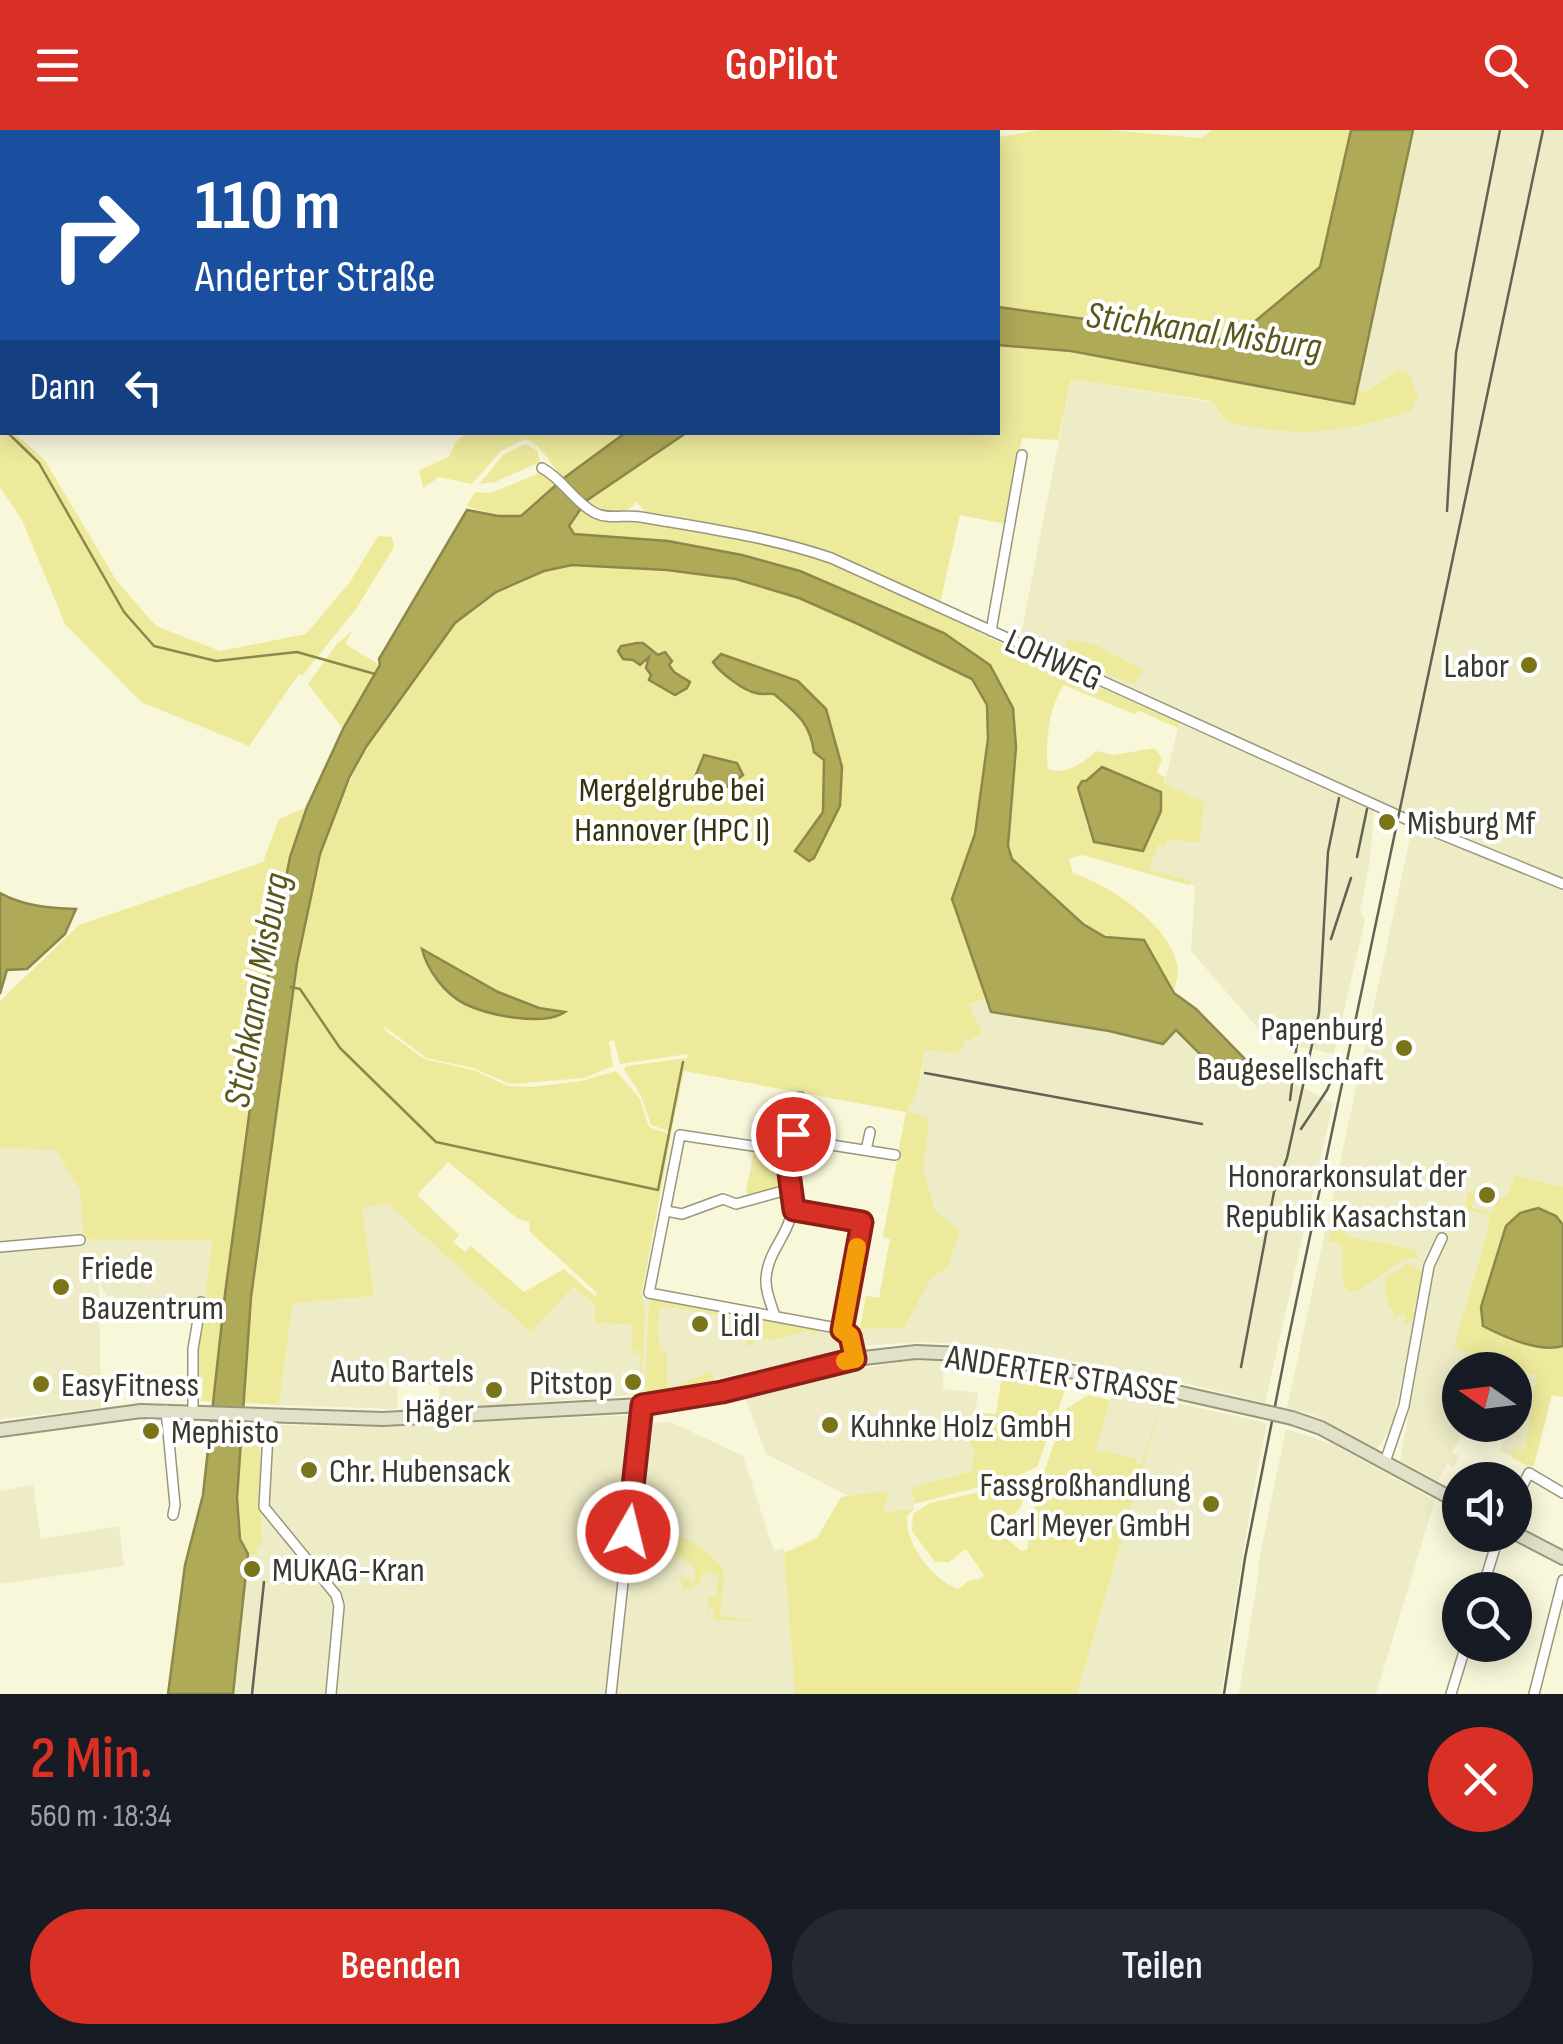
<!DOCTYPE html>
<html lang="de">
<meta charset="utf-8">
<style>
body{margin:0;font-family:"Sofia Sans Condensed",sans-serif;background:#242831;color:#f1f3f6;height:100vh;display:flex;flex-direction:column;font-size:38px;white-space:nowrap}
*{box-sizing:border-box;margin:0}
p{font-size:32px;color:#9ea1a6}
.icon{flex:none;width:55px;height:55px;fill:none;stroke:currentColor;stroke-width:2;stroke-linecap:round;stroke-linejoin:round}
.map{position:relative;height:1564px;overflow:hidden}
.side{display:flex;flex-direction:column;background:#171b24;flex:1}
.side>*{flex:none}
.banner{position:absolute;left:0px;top:0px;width:1000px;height:305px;box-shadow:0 5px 25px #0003;background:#1a4fa0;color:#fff;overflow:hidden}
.needle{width:65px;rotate:284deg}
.controls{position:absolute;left:1442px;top:1222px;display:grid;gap:20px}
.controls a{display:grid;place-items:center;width:90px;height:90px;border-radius:50%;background:#171b24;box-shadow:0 5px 25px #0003;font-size:50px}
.pin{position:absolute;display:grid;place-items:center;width:85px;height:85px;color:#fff;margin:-42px;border:5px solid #fff;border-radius:50%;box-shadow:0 2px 10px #0007}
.me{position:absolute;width:110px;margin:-55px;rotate:8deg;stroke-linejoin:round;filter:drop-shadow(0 0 8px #0008)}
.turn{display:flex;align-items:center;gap:35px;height:210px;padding:0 30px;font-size:45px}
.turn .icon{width:130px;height:130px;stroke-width:2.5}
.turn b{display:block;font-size:70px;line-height:85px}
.then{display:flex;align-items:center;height:95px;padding:0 30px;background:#0003;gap:20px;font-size:38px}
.round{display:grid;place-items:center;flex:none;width:105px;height:105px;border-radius:52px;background:#242831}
.head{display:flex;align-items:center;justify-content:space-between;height:170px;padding:0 30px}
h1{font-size:60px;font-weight:600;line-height:75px;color:#d93025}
.button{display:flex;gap:20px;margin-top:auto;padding:20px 30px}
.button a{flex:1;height:115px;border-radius:60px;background:#d93025;color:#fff;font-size:40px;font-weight:600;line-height:115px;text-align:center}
.button a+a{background:#242831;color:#f1f3f6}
header{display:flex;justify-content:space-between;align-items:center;height:130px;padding:0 30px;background:#d93025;color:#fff;font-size:45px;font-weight:600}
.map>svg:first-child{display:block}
.built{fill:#eeecc7}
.green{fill:#eeea9c;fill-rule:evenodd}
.water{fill:#afaa58;stroke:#8c884b;stroke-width:2.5}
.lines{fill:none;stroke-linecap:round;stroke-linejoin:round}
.stream{stroke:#8c884b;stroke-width:2.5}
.minor-casing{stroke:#98977d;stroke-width:12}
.secondary-casing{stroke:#98977d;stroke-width:16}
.minor{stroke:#fff;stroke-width:9}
.secondary{stroke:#e2e0c9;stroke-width:12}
.rail{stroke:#636253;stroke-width:2.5}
.secondary-bridge-casing{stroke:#98977d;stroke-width:16;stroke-linecap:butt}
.secondary-bridge{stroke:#e2e0c9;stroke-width:12}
.route-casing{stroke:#8d1f18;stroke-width:25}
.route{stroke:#d93025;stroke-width:18}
.slow{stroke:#f59e0b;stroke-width:18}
.poi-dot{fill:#7b7519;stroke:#fff;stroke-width:4}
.labels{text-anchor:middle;stroke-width:8;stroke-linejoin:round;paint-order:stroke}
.street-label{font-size:35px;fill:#3a392e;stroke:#fff}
.poi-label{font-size:35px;fill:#3a392e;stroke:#fff;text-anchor:start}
.park-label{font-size:35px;fill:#35320e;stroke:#fff}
.water-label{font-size:38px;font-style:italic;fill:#5b571a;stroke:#fff}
</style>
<header><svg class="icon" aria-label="menu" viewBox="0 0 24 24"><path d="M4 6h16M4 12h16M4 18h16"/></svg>GoPilot<svg class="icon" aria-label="search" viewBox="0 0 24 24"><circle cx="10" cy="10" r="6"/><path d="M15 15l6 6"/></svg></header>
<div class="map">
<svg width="1563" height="1564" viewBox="0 0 1563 1564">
<rect width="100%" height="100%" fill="#f8f7da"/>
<path class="built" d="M1346,0H1563V1095L1556,1086L1547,1231L1534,1335L1529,1337L1499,1320L1509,1301L1499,1295H1515V1240H1460V1295H1477L1469,1305L1462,1303L1452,1322L1459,1326L1454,1337L1447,1334L1438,1351L1400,1331L1415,1249L1402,1248L1393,1294L1377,1319L1314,1285L1287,1278L1412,699L1374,681L1370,730L1360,781L1365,790L1334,924L1267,909L1191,821L1195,756L1143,743L1179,593L1016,530L1071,249L1212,272L1227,292L1358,279L1285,266Z
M985,870L991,882L1109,901L1163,914L1176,900L1227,950L1246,930L1333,973L1265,1273L1148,1244L977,1215L921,1212L858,1216L866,1166L879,1168L890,1109L883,1107L906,982L916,964L925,920L968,874Z
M0,1018L56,1019L80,1060L213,1111L203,1190L119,1188L113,1165L107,1166L99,1153L101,1278L0,1289Z
M388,1074L531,1201L574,1156L595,1175L594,1193L644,1196L643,1169H652L818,1197L839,1203L848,1220L645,1264L439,1279V1255H398L397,1279L279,1275L293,1173L362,1077Z
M943,1230V1259L978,1263L970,1316L974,1317L972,1341L911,1358L914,1379L883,1382L888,1360L849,1366L766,1324L745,1267L864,1238L906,1231Z
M1113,1259L1267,1293L1251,1374L1221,1564H1077L1144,1336L1094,1322Z
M636,1285L651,1293L671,1292L743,1326L774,1421L784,1418L795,1564H233L248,1424L242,1294L350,1297Z
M1286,1299L1332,1314L1435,1370L1376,1564H1239L1259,1441L1257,1440Z
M33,1355L41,1409L119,1396L124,1436L0,1454V1361Z"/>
<path class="green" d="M1040,0H1108L1201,8L1212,0H1351L1321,137L1247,198L1215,212L1106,192L998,177V7Z
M998,215L1071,221L1354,274L1359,260L1367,262L1397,240L1408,242L1418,265L1412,280C1343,304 1299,308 1227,292L1211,271L1071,249L1058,310L1022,308L1005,394L960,385L940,473L819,418L662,388L645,381L636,372C627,387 601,383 585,379L601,391L657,393L732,406L837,433L954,485L957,493L967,492L973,501L976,499L981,504L1179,593L1178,598L1139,581L1134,584L1064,555C1049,574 1045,615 1048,639C1068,646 1082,632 1097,621L1113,625L1155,618L1162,629L1157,643L1165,647L1164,653L1204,673L1199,712L1167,710L1165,717L1158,715L1149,740L1191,750L1189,755L1082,725L1069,729L1073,743C1110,755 1174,797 1178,840C1178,847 1175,856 1174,863L1144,810L1105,807L1083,794L1012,729L1008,716L1016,617L990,535L944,503L800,441L742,425L668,411L574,405L568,396L586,371L686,303L998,302ZM1086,651L1161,662V681L1148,713L1087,696L1084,680Z
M0,269L2,302L14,303L44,329L116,450L156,496L220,521L306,504L350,452L378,406L392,407L394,417L356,479L302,546L299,544L249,616L141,572L65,494L22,390L0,357Z
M466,303H625L564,348C550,335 543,315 525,309L501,321L472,354L439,347L423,358L419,340L449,327L455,313Z
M526,314L537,321L540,332L495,352L479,354L504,324Z
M539,343L549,344L558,353L521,386H498L467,376L475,362L491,363Z
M572,435L667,440L736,449L799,468L858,494L972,549L987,575L988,609L975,704L952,769L985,870L968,874L982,903L970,910L965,909L960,923L925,920L916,964L907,981L929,989L923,1039L935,1081L960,1101L947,1138L931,1148L904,1198L860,1199L866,1166L879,1168L890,1109L883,1107L906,982L684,941L671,1002L651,995L641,966L624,939L627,936L687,928L688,924L620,934L614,910L609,912L613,936L584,948L510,954L473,938L426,928L384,896L386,901L424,929L473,940L508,956L532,957L581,951L616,941L640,969L649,997L671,1005L642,1163L645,1186L641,1264L631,1265V1257L639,1256L641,1224L628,1223L640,1222L631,1220L633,1195L594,1193L595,1175L574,1156L531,1202L388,1074L362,1078L374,1166L293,1173L279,1275L244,1273L251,1167L297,833L317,733L335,682L366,618L455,493L496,462L544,441ZM448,1032L518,1089L529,1092L530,1102L597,1163L596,1167L564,1139L524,1162L471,1116L465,1122L453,1112L459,1105L417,1065Z
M353,500L345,514L380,535L343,599L308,554L336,515Z
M1067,509L1096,515L1143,540L1134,555L1125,552L1064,524Z
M307,677L290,727L270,830L214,1272L201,1271L203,1248L199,1246V1219L212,1111L84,1109L80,1060L56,1020L0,1018V871L79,795L263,732L279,689Z
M754,1021L787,1023L788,1029H783L781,1054H786L784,1057L748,1068L746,1061Z
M1515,1045L1563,1057V1095L1556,1086L1483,1196C1504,1207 1539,1223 1563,1216V1267L1552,1265L1534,1335L1529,1337L1512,1327L1513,1319L1525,1321L1536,1245L1499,1237L1501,1229L1468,1222L1462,1240L1466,1222L1454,1217C1465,1172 1482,1131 1490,1086L1465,1079L1468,1062L1475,1064L1472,1078L1492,1083L1499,1067L1506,1068Z
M1339,1079L1380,1087L1379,1091L1349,1085L1345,1106L1413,1119L1417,1121V1128L1404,1129L1358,1161H1347L1342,1148V1115L1329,1111Z
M1407,1134L1424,1141L1413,1180L1415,1187L1406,1195L1401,1193L1407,1189L1404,1184H1398L1393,1191L1395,1180L1389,1179L1384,1150Z
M652,1169L818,1197L822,1202L811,1204L809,1200L772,1210L755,1207L753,1216H747L745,1189L661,1176L657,1200L661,1219L667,1224V1255L671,1258L711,1241L714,1251L645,1264L649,1172Z
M1003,1239L1034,1245V1250L1044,1251L1043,1256L1065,1261L1037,1337L1010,1349L914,1374L911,1358L972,1341L974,1318L970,1316L975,1282L996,1284Z
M1089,1265L1110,1270L1095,1322L1102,1324L1103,1320L1136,1329V1333L1141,1335L1163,1269L1077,1564H795L784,1423L817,1408L841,1367L888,1360L884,1382L914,1379L907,1386C905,1414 932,1449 958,1459L969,1451L981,1448L984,1445L966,1419L949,1432H935L912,1401L913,1384L930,1373L1025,1352L1030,1354L1020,1378L1001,1399L1003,1405L1021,1421L1027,1420L1038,1358L1067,1278Z
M242,1294H254C264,1317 259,1385 262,1415L257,1416V1425L248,1424C228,1386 239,1335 242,1294Z
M672,1403L695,1413L722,1436L724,1449L720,1486L761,1491L716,1490L713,1487L716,1481L711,1478L707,1484L709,1467H716L718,1444L703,1442L700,1453L684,1460L679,1445L694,1453L695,1438L673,1423Z"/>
<path class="water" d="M1351,0H1413L1354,274L1071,221L998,215V177L1106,192L1215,212L1247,198L1320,137Z
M625,303H686L586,371L569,396L574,404L668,411L742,425L800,441L944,503L990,535L1013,578L1016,617L1008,716L1012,729L1083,794L1105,807L1144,810L1174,863L1196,879L1246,930L1227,951L1176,900L1163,914L1109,901L991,882L952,769L975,704L988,609L987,575L972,549L858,494L799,468L736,449L667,440L572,435L544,441L496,462L455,493L366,617L349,648L320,724L297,833L251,1167L237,1368L240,1409L248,1424L233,1564H168L185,1435L203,1365L225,1164L270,830L290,727L307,677L343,599L380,535L379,529L467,380L498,386H521L564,348Z
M637,513H643L658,525L665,522L672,531L669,535L674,542L690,552L687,558L675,565L649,550L651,545L646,538L649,527L640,535L633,530L623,529L618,521L621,516Z
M721,524L798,551L826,579L842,637L840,676L814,728L809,731L795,721L823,682L824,630L814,622C810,592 795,582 774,564C768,563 762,565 756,563C744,561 719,542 713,532Z
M704,625L737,633L743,645L720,662L704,658L695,647Z
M1102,637L1161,662V681L1143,721L1094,712L1078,658L1082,651H1086Z
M0,763C24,776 48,778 76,779L65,804L27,839L7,840L0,864Z
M422,819L498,862L539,878L565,882C543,897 488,885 465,874C445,864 427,840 422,819Z
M1538,1078L1556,1086L1563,1095V1216C1539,1223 1504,1207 1483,1196L1481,1177L1506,1096L1520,1083Z"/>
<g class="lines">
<path class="stream" d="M0,286L2,292
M7,302L39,333L124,482L154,516L216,531L297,522L375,544
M256,816L272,819
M291,857L300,859L340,918L436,1012L658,1060L683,932"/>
<g class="minor-casing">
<path id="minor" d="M542,338C563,349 574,372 595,383C609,390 626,384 641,387C704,398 770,407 831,428L1428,699L1563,754
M991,501L1022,325
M793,1009L895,1025
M792,1018H766L680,1005L649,1163L842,1199L850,1207L855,1229
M866,1020L870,1002
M790,1059L793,1004L800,967
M794,1079L861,1092L842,1199
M666,1081L682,1084L723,1069L736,1074L790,1059C800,1100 769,1112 766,1148C765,1161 771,1174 775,1186
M0,1117L80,1110
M166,1280L175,1375L173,1385
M193,1282V1219L201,1172
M269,1285L264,1377L336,1465L339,1476L331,1564
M1385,1332L1404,1276L1429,1136L1442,1108
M1515,1370L1529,1343L1563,1363
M1482,1460L1499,1405
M611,1564L642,1275
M1451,1564L1466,1515
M1534,1564L1563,1450"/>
</g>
<g class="secondary-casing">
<path id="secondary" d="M1292,1288L1321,1298L1460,1373
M0,1300L141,1281L383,1289L642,1275L722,1262L855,1229L916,1222L963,1224L1019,1232L1141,1254L1266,1282
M1515,1403L1563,1428"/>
</g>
<use href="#minor" class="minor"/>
<use href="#secondary" class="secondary"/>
<path class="rail" d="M1447,381L1456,223L1500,0
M1357,727L1367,679
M1331,809L1351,748
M925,943L1202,994
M1290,970L1298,905
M1301,999L1327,960L1338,935
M1241,1237L1274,1062L1287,1028L1319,883L1328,722L1339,668
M252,1564L264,1452
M1224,1564L1245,1428L1286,1220L1543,0"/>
<g class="secondary-bridge-casing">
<path id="secondary-bridge" d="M1266,1282L1292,1288"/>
</g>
<use href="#secondary-bridge" class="secondary-bridge"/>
</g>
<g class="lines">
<g class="route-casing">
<path id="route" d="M628,1402L642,1275L722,1262L855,1229L850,1206L842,1200L862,1092L794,1080L789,1043L793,1004"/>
</g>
<use href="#route" class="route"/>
<path class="slow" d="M845,1231L855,1229L850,1206L842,1200L857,1117"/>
</g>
<g class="poi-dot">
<circle cx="1529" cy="535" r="10"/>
<circle cx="1387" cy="692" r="10"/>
<circle cx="1404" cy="918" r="10"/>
<circle cx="1487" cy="1065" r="10"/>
<circle cx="61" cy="1157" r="10"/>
<circle cx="700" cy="1194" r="10"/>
<circle cx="633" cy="1252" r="10"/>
<circle cx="41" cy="1254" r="10"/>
<circle cx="494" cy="1260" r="10"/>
<circle cx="830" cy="1295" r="10"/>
<circle cx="151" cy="1301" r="10"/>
<circle cx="309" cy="1340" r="10"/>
<circle cx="1211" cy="1374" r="10"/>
<circle cx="252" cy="1439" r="10"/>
</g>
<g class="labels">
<g class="street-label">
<text transform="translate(1054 529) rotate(24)" y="12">LOHWEG</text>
<text transform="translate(1062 1244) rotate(9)" y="12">ANDERTER STRASSE</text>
</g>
<g class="poi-label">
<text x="1509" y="547" text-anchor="end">Labor</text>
<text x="1407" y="704">Misburg Mf</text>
<text x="1384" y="910" text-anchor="end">Papenburg<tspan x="1384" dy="40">Baugesellschaft</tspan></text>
<text x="1467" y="1057" text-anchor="end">Honorarkonsulat der<tspan x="1467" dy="40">Republik Kasachstan</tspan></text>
<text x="81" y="1149">Friede<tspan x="81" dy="40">Bauzentrum</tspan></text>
<text x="720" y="1206">Lidl</text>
<text x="474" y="1252" text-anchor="end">Auto Bartels<tspan x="474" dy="40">Häger</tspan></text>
<text x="613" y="1264" text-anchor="end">Pitstop</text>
<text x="61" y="1266">EasyFitness</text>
<text x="850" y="1307">Kuhnke Holz GmbH</text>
<text x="171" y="1313">Mephisto</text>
<text x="329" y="1352">Chr. Hubensack</text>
<text x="1191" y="1366" text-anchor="end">Fassgroßhandlung<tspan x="1191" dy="40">Carl Meyer GmbH</tspan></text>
<text x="272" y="1451">MUKAG-Kran</text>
</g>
<g class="park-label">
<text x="672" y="671">Mergelgrube bei<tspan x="672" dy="40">Hannover (HPC I)</tspan></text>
</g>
<g class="water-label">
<text transform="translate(1204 200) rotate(8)" y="13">Stichkanal Misburg</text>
<text transform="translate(256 860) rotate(-80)" y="13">Stichkanal Misburg</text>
</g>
</g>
</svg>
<div class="controls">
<a><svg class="needle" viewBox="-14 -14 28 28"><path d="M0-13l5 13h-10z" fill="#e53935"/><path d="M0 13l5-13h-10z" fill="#9ea1a6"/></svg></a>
<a><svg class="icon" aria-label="sound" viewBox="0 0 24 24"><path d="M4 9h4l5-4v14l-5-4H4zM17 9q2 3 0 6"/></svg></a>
<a><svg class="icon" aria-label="search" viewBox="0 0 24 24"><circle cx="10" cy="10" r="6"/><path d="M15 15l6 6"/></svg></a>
</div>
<div class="pin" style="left:793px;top:1004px;background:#d93025"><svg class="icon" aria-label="arrive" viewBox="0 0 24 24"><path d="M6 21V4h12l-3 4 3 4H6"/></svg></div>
<svg class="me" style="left:628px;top:1402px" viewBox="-20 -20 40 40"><circle r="17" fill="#d93025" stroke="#fff" stroke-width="3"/><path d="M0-11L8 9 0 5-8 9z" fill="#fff"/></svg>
<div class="banner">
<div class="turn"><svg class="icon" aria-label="right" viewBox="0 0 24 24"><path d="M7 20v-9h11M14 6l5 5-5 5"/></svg><div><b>110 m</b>Anderter Straße</div></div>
<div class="then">Dann<svg class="icon" aria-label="left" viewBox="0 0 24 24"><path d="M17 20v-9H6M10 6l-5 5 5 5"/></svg></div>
</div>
</div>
<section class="side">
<div class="head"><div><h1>2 Min.</h1><p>560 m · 18:34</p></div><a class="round" style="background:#d93025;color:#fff"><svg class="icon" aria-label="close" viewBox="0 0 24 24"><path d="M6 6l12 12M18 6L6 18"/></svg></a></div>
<div class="button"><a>Beenden</a><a>Teilen</a></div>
</section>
